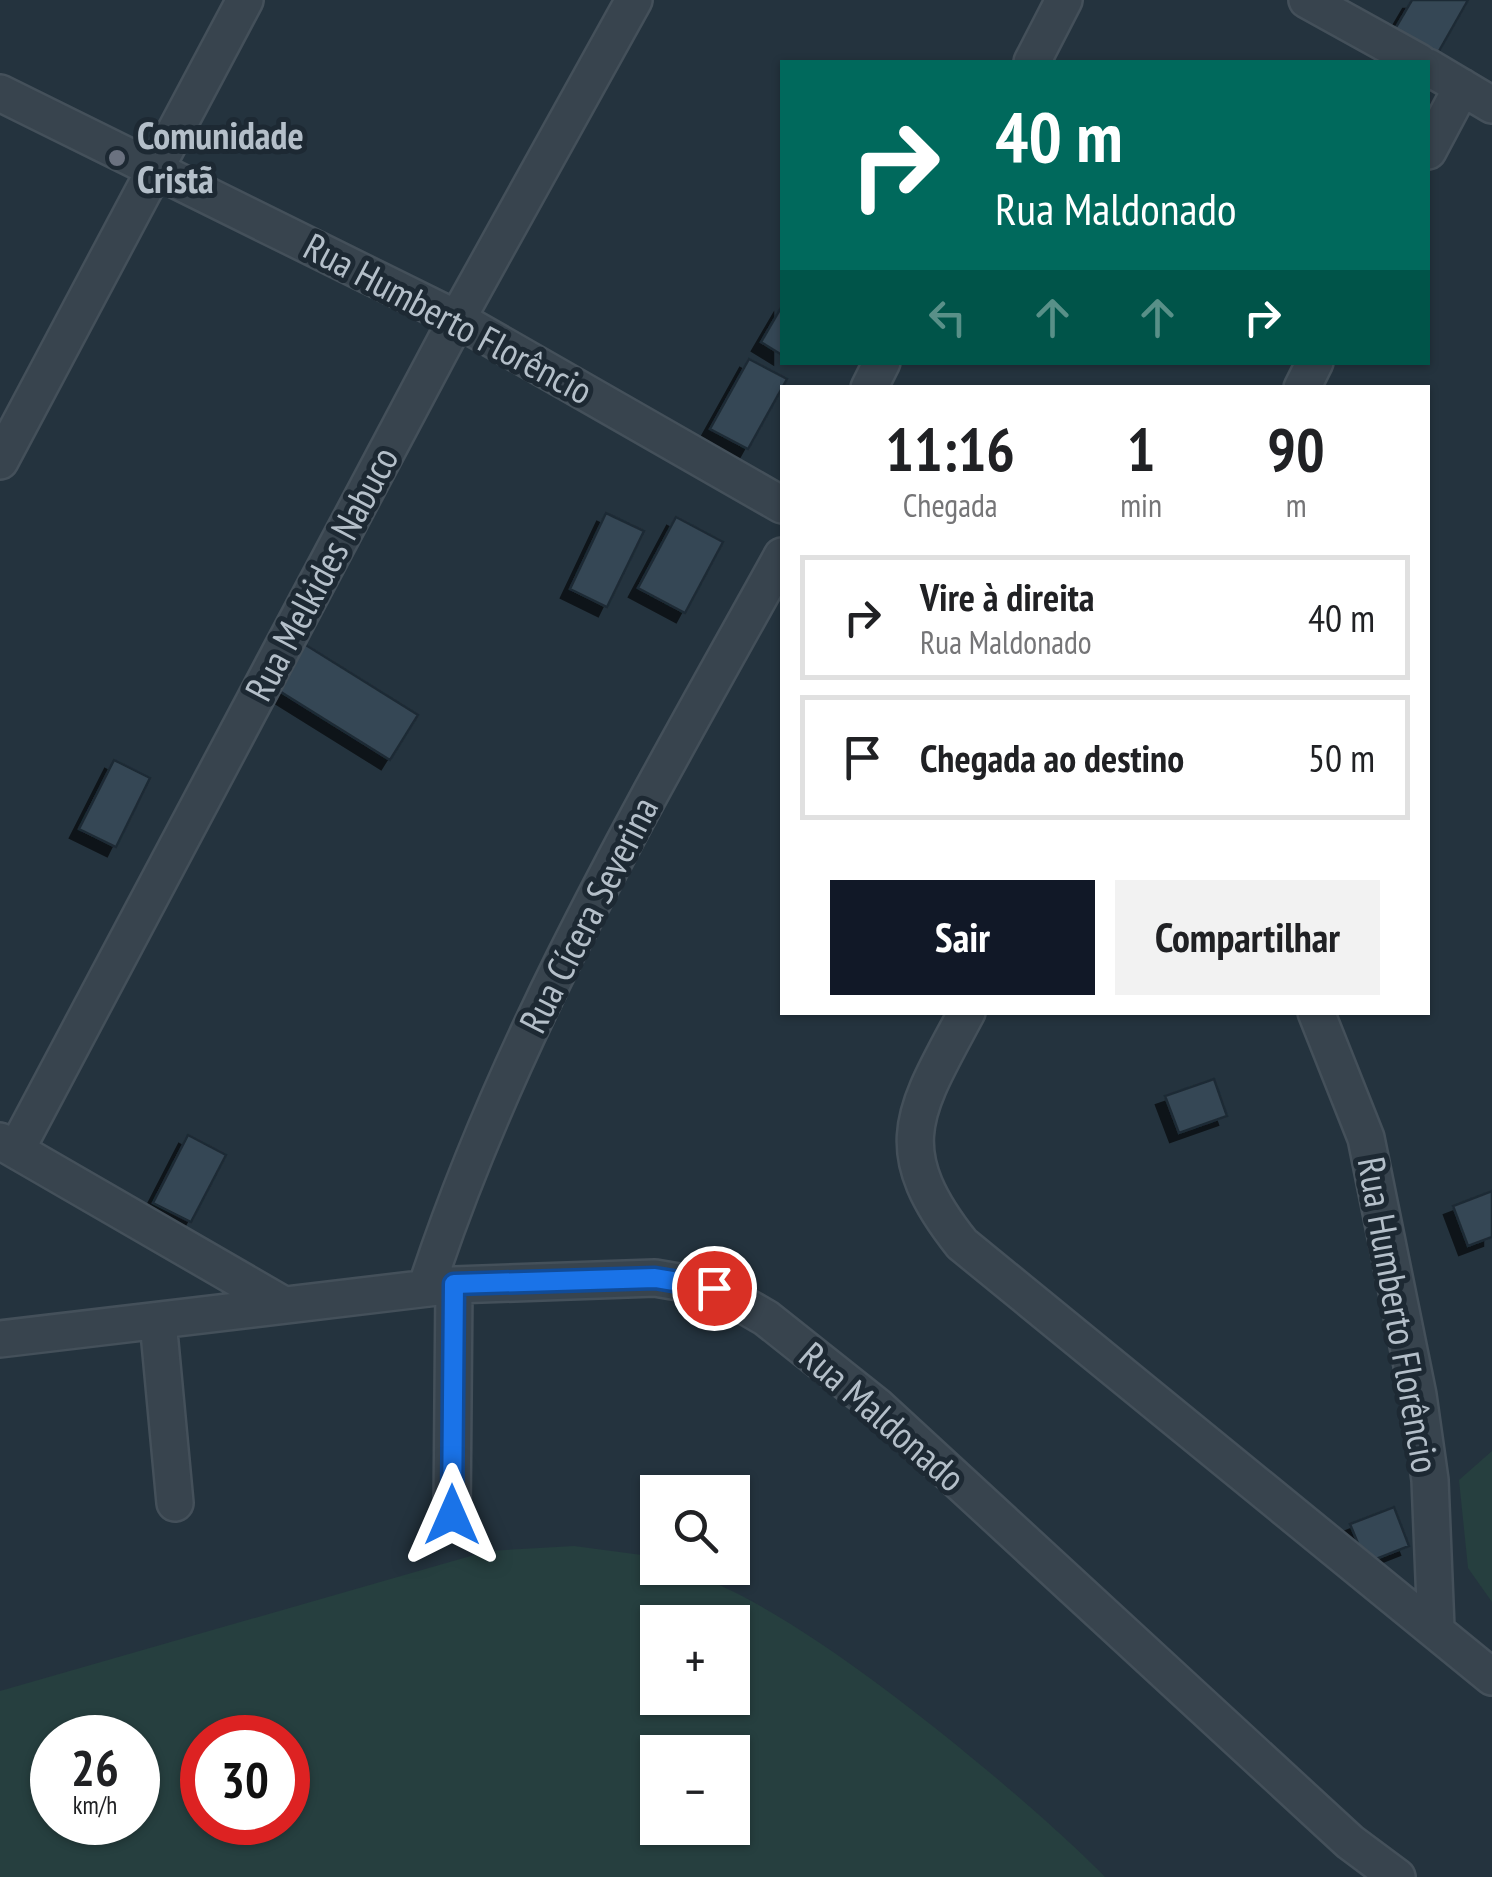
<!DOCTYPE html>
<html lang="pt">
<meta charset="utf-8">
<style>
body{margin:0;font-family:"PT Sans Narrow",sans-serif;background:#f2f2f2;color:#202124;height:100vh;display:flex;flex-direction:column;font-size:38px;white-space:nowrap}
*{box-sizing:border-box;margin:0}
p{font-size:32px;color:#757577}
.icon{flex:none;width:55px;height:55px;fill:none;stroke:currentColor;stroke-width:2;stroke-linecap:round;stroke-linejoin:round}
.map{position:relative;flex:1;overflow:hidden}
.details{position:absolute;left:780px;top:385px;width:650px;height:630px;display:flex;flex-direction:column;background:#fff;border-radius:0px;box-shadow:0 2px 8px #0004}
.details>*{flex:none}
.guide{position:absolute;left:780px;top:60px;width:650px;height:305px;border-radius:0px;box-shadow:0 2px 8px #0004;background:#00695c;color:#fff;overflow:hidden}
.fabs{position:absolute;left:640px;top:1475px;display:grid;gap:20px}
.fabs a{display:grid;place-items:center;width:110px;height:110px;border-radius:0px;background:#fff;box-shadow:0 2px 8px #0004;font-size:50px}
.speed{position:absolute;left:30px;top:1715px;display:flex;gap:20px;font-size:50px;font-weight:700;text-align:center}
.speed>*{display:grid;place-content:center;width:130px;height:130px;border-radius:50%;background:#fff;box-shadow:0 2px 8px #0004;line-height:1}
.speed small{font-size:25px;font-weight:400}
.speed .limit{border:15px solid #d22;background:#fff;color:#111}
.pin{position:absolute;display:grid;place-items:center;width:85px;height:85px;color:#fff;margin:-42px;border:5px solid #fff;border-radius:50%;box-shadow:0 2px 10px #0007}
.me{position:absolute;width:110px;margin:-55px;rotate:0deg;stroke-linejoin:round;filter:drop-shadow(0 0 8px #0008)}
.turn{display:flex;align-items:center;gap:35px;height:210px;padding:0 50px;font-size:45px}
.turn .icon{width:130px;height:130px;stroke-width:2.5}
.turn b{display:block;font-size:70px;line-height:85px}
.lanes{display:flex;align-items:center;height:95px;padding:0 50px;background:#0003;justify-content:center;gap:50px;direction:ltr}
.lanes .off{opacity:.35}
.eta{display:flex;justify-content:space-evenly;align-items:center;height:170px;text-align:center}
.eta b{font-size:60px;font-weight:600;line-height:70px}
.primary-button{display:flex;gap:20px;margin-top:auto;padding:20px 50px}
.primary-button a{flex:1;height:115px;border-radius:0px;background:#111827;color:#fff;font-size:40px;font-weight:600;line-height:115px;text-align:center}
.primary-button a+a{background:#f2f2f2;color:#202124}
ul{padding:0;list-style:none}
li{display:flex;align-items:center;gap:30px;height:125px;margin:0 20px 15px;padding:0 30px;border:5px solid #e0e0e0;border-radius:0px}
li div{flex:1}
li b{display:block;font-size:38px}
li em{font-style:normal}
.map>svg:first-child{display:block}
.green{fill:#263f3f;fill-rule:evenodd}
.building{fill:#364754;stroke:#1f2b35;stroke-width:2.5;filter:url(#shadow)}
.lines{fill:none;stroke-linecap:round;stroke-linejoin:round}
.minor-casing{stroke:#44505a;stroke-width:40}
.minor{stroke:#38444e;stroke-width:35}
.route-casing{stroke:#114b97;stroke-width:25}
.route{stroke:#1a73e8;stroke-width:18}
.worship-dot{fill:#6b7280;stroke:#1d2933;stroke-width:4}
.labels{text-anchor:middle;stroke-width:10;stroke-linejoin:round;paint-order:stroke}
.poi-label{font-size:38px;font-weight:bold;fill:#b4bfc9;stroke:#1d2933;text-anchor:start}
.street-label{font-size:38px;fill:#b4bfc9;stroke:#1d2933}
</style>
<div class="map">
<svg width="1492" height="1877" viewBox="0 0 1492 1877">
<defs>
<filter id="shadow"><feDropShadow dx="-9" dy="9" stdDeviation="0" flood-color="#0009"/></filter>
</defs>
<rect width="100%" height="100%" fill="#24333e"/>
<path class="green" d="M1492,1451V1602L1468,1568L1459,1480Z
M574,1546L657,1557L658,1568C758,1568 1030,1800 1105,1877H0V1691L488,1551ZM658,1622H732V1698H658ZM52,1738H138V1822H52ZM202,1738H288V1822H202ZM658,1752H732V1828H658Z"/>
<path class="building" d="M1412,0H1468L1435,58L1392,34Z
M782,306V355L761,342Z
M749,359L787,379L748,449L710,429Z
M606,513L644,531L607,607L570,589Z
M676,517L723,542L685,613L638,588Z
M301,642L418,715L390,760L273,687Z
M114,760L150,778L116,847L79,829Z
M1214,1079L1227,1116L1179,1133L1165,1096Z
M188,1135L226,1155L191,1222L153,1203Z
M1492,1191V1237L1468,1246L1453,1206Z
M1394,1507L1409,1546L1366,1563L1350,1524Z"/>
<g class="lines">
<g class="minor-casing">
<path id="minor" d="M1307,0L1419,62
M1032,62L1064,0
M1428,67L1492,105
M0,93L457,319L782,505
M1428,151L1462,87
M869,388L882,362
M1302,388L1315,362
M0,461L245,0
M967,1012C915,1110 885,1147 962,1244L1492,1677
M1316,1012L1366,1138L1418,1395L1430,1480L1436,1628
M0,1141L282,1304
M16,1150L457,319L634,0
M426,1288C511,1029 651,793 782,556
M158,1321L175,1503
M0,1339L454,1285L655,1278L714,1288L766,1318L878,1407L1350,1842L1397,1877
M452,1515L454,1285"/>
</g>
<use href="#minor" class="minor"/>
</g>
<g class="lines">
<g class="route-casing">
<path id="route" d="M452,1515L454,1284L655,1278L714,1288"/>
</g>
<use href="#route" class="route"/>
</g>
<circle class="worship-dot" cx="117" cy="158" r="10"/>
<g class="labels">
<g class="poi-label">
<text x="137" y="149">Comunidade<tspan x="137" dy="44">Cristã</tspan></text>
</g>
<g class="street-label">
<text transform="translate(448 319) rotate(28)" y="13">Rua Humberto Florêncio</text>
<text transform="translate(322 574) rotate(-62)" y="13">Rua Melkides Nabuco</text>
<text transform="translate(589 915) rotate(-63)" y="13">Rua Cícera Severina</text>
<text transform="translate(1398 1315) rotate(80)" y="13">Rua Humberto Florêncio</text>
<text transform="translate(882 1417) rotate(41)" y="13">Rua Maldonado</text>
</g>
</g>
</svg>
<div class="fabs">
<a><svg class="icon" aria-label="search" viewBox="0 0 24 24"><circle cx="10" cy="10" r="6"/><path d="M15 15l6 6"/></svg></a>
<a>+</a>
<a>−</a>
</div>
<div class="speed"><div>26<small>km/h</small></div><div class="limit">30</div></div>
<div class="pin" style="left:714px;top:1288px;background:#d93025"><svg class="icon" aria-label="arrive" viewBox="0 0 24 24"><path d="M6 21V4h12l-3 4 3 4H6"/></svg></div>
<svg class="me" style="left:452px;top:1515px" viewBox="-20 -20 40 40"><path d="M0-17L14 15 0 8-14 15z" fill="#1a73e8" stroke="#fff" stroke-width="4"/></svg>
<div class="guide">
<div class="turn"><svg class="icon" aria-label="right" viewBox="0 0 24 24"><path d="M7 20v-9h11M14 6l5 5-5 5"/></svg><div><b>40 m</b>Rua Maldonado</div></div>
<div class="lanes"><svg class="icon off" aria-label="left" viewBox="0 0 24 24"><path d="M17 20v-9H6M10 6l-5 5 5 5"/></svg><svg class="icon off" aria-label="ahead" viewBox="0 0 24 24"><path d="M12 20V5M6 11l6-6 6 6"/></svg><svg class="icon off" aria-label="ahead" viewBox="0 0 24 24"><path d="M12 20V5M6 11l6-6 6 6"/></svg><svg class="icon" aria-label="right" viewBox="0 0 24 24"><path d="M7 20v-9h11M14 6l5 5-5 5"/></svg></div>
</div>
<section class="details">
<div class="eta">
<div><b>11:16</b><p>Chegada</p></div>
<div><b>1</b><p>min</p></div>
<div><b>90</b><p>m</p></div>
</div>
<ul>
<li><svg class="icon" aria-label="right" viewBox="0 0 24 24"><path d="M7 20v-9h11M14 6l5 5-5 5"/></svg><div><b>Vire à direita</b><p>Rua Maldonado</p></div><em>40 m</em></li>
<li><svg class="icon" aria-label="arrive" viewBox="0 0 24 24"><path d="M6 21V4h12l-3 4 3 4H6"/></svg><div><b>Chegada ao destino</b></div><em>50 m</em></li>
</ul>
<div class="primary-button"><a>Sair</a><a>Compartilhar</a></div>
</section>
</div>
